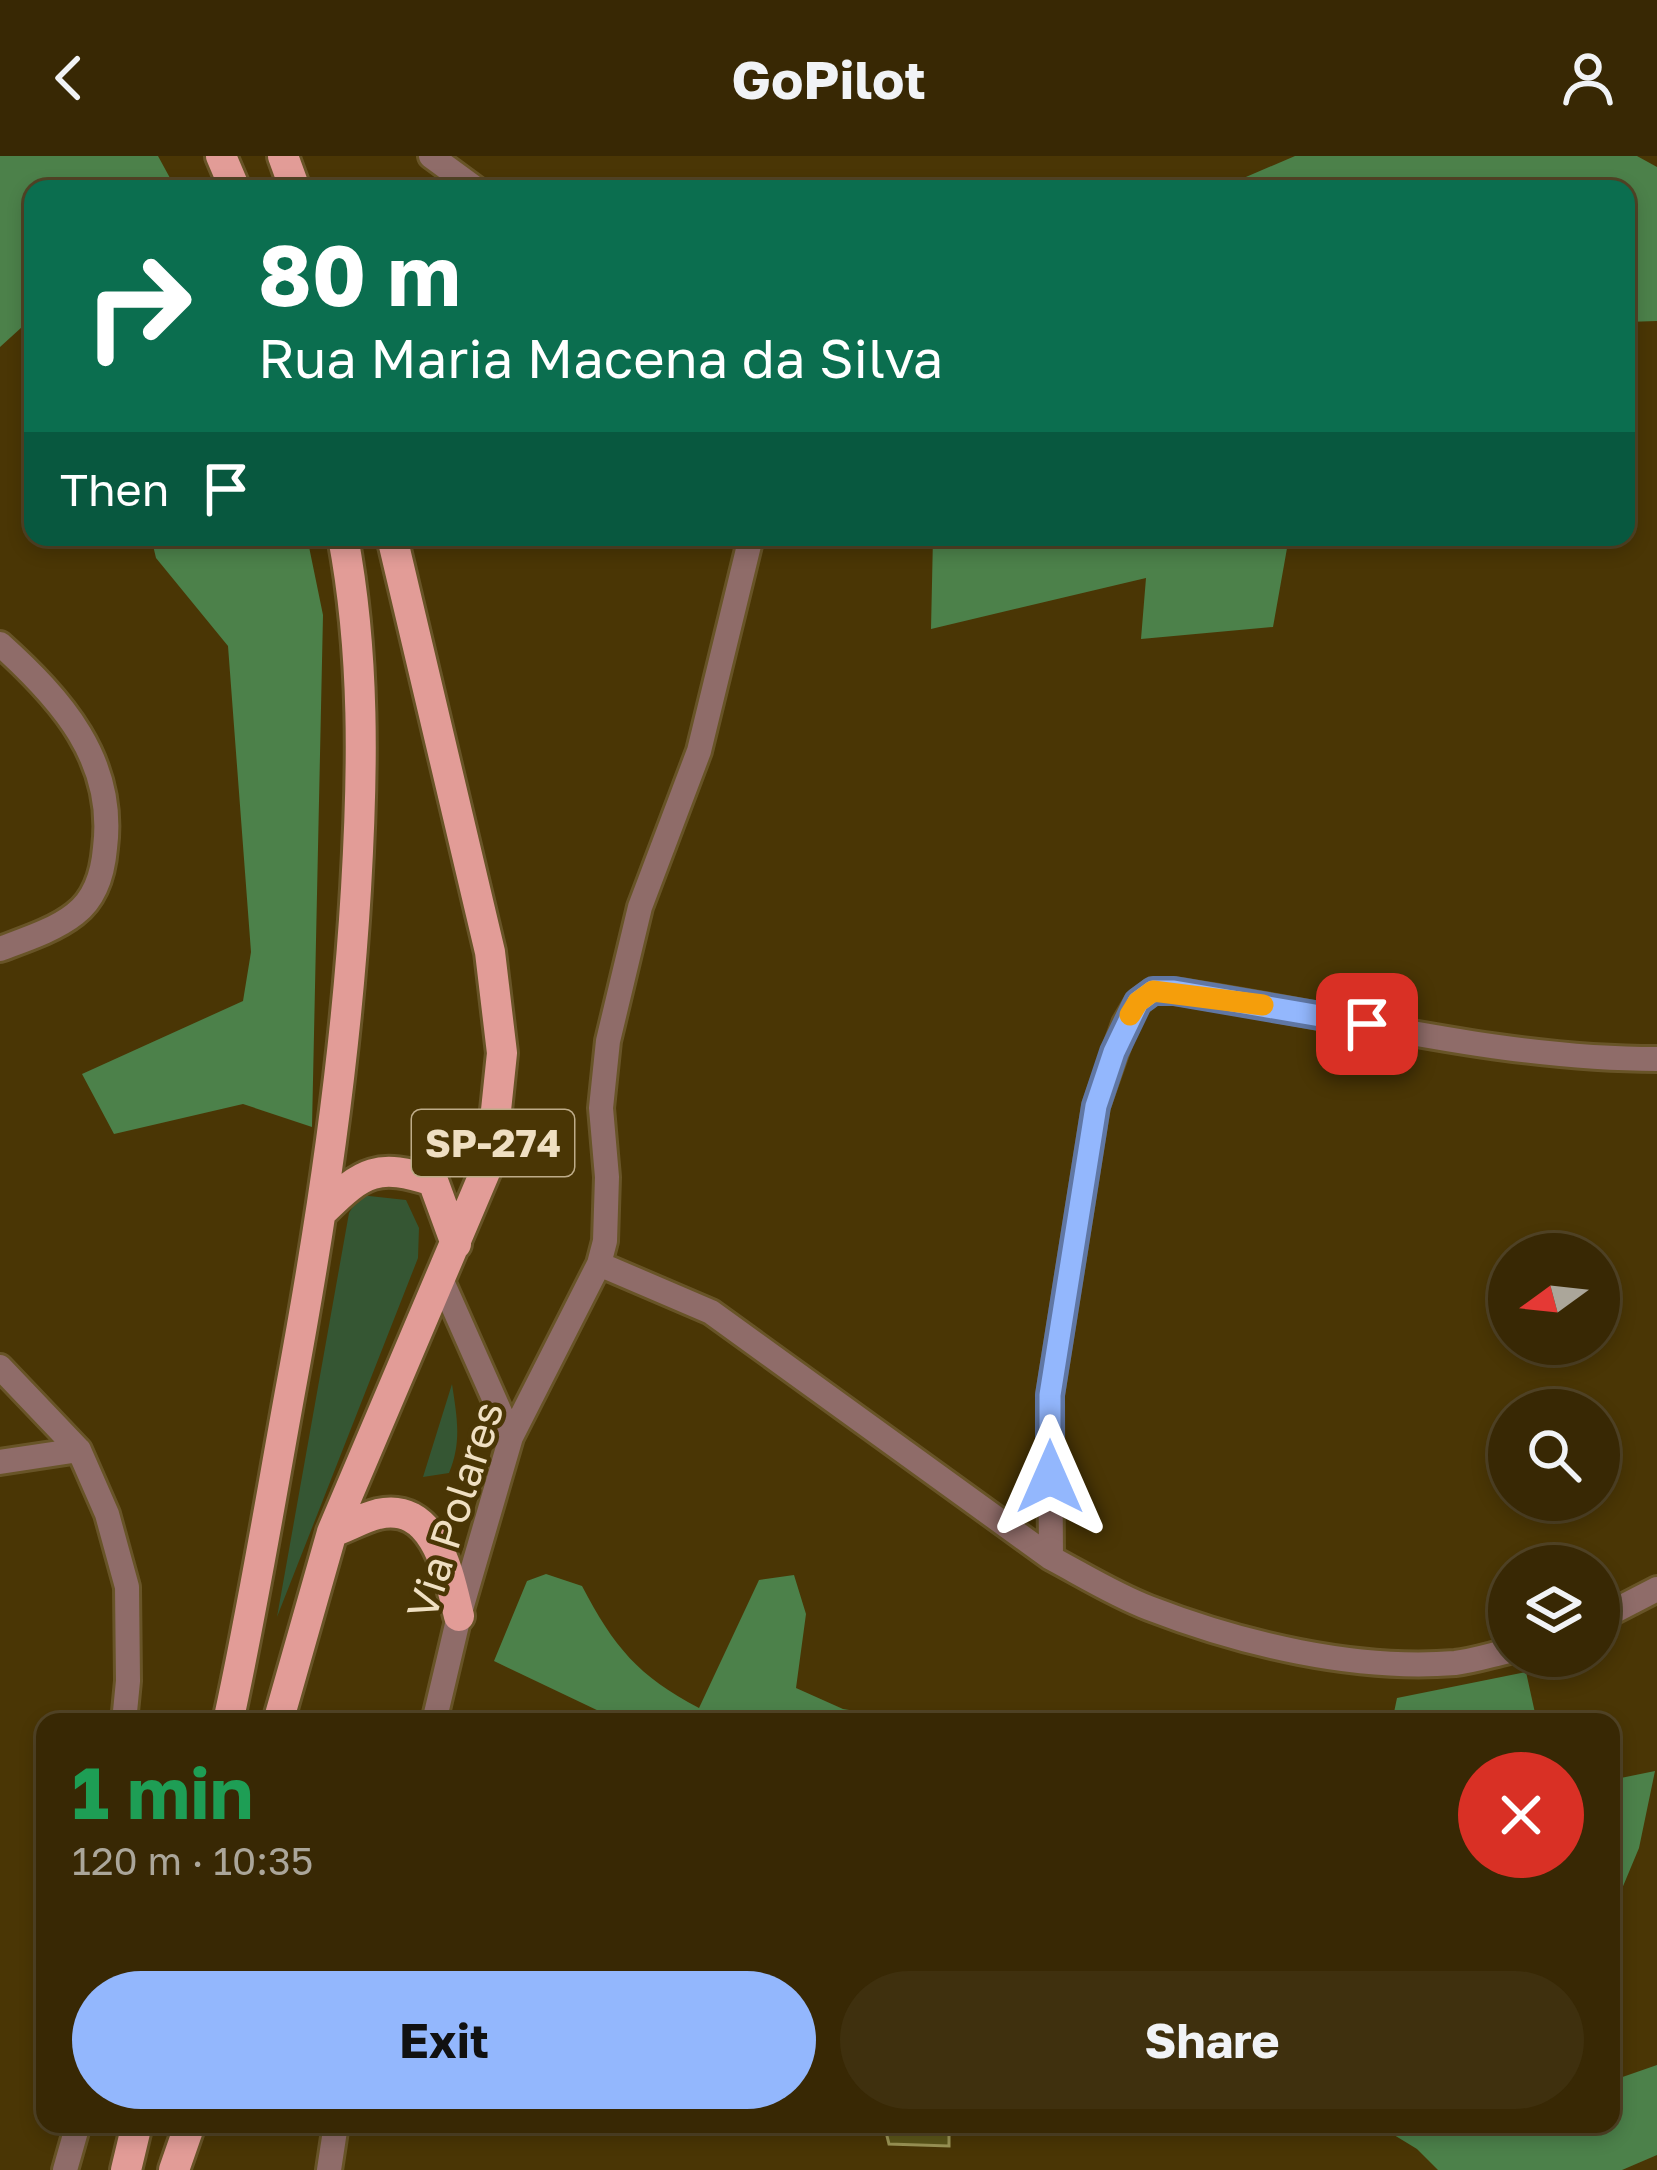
<!DOCTYPE html>
<meta charset="utf-8">
<style>
body{margin:0;font-family:"Golos Text",sans-serif;background:#3f300e;color:#f1f3f6;height:100vh;display:flex;flex-direction:column;font-size:45px;white-space:nowrap}
*{box-sizing:border-box;margin:0}
p{font-size:39px;color:#aba69a}
.icon{flex:none;width:66px;height:66px;fill:none;stroke:currentColor;stroke-width:2;stroke-linecap:round;stroke-linejoin:round}
.map{position:relative;flex:1;overflow:hidden}
.panel{position:absolute;left:36px;top:1557px;width:1584px;height:420px;display:flex;flex-direction:column;background:#382804;border-radius:24px;box-shadow:0 6px 18px #0003,0 0 0 3px #524426}
.panel>*{flex:none}
.hud{position:absolute;left:24px;top:24px;width:1611px;height:366px;border-radius:24px;box-shadow:0 6px 18px #0003,0 0 0 3px #524426;background:#0b6e4f;color:#fff;overflow:hidden}
.needle{width:78px;rotate:255deg}
.fabs{position:absolute;left:1488px;top:1077px;display:grid;gap:24px}
.fabs a{display:grid;place-items:center;width:132px;height:132px;border-radius:50%;background:#382804;box-shadow:0 6px 18px #0003,0 0 0 3px #524426;font-size:60px}
.pin{position:absolute;display:grid;place-items:center;width:102px;height:102px;color:#fff;margin:-51px;border-radius:24px;box-shadow:0 6px 18px #0006}
.me{position:absolute;width:132px;margin:-66px;rotate:0deg;stroke-linejoin:round;filter:drop-shadow(0 0 9px #0008)}
.turn{display:flex;align-items:center;gap:42px;height:252px;padding:0 36px;font-size:54px}
.turn .icon{width:156px;height:156px;stroke-width:2.5}
.turn b{display:block;font-size:84px;line-height:102px}
.then{display:flex;align-items:center;height:114px;padding:0 36px;background:#0003;gap:24px;font-size:45px}
.round{display:grid;place-items:center;flex:none;width:126px;height:126px;border-radius:63px;background:#3f300e}
.headline{display:flex;align-items:center;justify-content:space-between;height:204px;padding:0 36px}
h1{font-size:72px;font-weight:700;line-height:90px;color:#1e9e55}
.primary-button{display:flex;gap:24px;margin-top:auto;padding:24px 36px}
.primary-button a{flex:1;height:138px;border-radius:72px;background:#93b7fd;color:#111;font-size:48px;font-weight:700;line-height:138px;text-align:center}
.primary-button a+a{background:#3f300e;color:#f1f3f6}
header{display:flex;justify-content:space-between;align-items:center;height:156px;padding:0 36px;background:#382804;font-size:54px;font-weight:700}
.map>svg:first-child{display:block}
.green{fill:#355633}
.forest{fill:#4c814a}
.building{fill:#5c5619;stroke:#9c9556;stroke-width:3}
.lines{fill:none;stroke-linecap:round;stroke-linejoin:round}
.minor-casing{stroke:#685427;stroke-width:30}
.primary-casing{stroke:#685427;stroke-width:36}
.minor{stroke:#8f6c69;stroke-width:24}
.primary{stroke:#e29c97;stroke-width:30}
.route-casing{stroke:#6077a4;stroke-width:30}
.route{stroke:#93b7fd;stroke-width:21}
.slow{stroke:#f59e0b;stroke-width:21}
.labels{text-anchor:middle;stroke-width:9;stroke-linejoin:round;paint-order:stroke}
.shield{fill:#4a3605;stroke:#beac89;stroke-width:3}
.shield-label{font-size:39px;font-weight:bold;fill:#efdfc2}
.street-label{font-size:42px;fill:#efdfc2;stroke:#4a3605}
</style>
<header><svg class="icon" aria-label="back" viewBox="0 0 24 24"><path d="M15 5l-7 7 7 7"/></svg>GoPilot<svg class="icon" aria-label="person" viewBox="0 0 24 24"><circle cx="12" cy="8" r="4"/><path d="M4 21q1-7 8-7t8 7"/></svg></header>
<div class="map">
<svg width="1657" height="2014" viewBox="0 0 1657 2014">
<rect width="100%" height="100%" fill="#4a3605"/>
<path class="green" d="M360,1039L406,1044L419,1072L418,1102L277,1461L349,1057Z
M452,1228C457,1261 462,1286 449,1317L423,1321Z"/>
<path class="forest" d="M0,0H158L176,33H33V161L0,191Z
M1295,0H1637L1657,11V165L1626,166V33H1218Z
M151,381H307L323,459L312,971L243,948L114,978L82,918L243,845L251,796L228,490L156,402Z
M933,381H1289L1273,471L1141,483L1146,422L931,473Z
M546,1418L582,1430C614,1491 638,1520 699,1552L759,1424L794,1419L806,1458L796,1532L843,1553L923,1566H622L494,1505L527,1425Z
M1526,1516L1537,1566H1392L1397,1542Z
M1655,1615L1639,1692L1611,1759V1624Z
M1657,1909V1999L1622,2014H1438L1417,1993L1376,1968H1611V1925Z"/>
<path class="building" d="M884,1968H954L949,1969V1990L889,1988Z"/>
<g class="lines">
<g class="minor-casing">
<path id="minor" d="M431,0L476,33
M0,488C61,543 116,604 105,692C103,716 96,742 75,758C55,774 24,784 0,793
M599,1108L711,1156L1051,1402L1050,1239L1096,950L1125,868L1138,846L1153,835H1174C1335,858 1494,903 1657,903
M441,1123L511,1281
M0,1211L79,1294L107,1358L127,1431L128,1525L124,1566
M0,1306L79,1294
M1051,1402C1083,1419 1115,1439 1149,1452C1242,1488 1355,1515 1455,1507C1473,1505 1491,1499 1509,1495
M1599,1463L1657,1433
M434,1566L459,1460L511,1281L599,1108L605,1085L607,1021L601,952L608,885L640,751L699,595L751,381
M65,2014L78,1968
M329,2014L336,1968"/>
</g>
<g class="primary-casing">
<path id="primary" d="M221,0L235,33
M283,0L295,33
M324,1054C363,1015 378,1007 433,1025L456,1088
M332,1376C347,1371 362,1362 378,1358C436,1345 449,1420 459,1460
M228,1566C252,1457 270,1346 290,1236C321,1069 346,903 356,733C363,615 365,498 343,381
M278,1566L332,1376L491,1002L502,897L490,796L392,381
M126,2014L137,1968
M174,2014L190,1968"/>
</g>
<use href="#minor" class="minor"/>
<use href="#primary" class="primary"/>
</g>
<g class="lines">
<g class="route-casing">
<path id="route" d="M1050,1321V1239L1096,950L1114,896L1138,846L1153,835H1174L1367,868"/>
</g>
<use href="#route" class="route"/>
<path class="slow" d="M1130,859L1138,846L1153,835L1263,849"/>
</g>
<g class="labels">
<rect class="shield" x="412" y="954" width="162" height="66" rx="9"/>
<g class="shield-label">
<text x="493" y="1001">SP-274</text>
</g>
<g class="street-label">
<text transform="translate(455 1354) rotate(-72)" y="15">Via Polares</text>
</g>
</g>
</svg>
<div class="fabs">
<a><svg class="needle" viewBox="-14 -14 28 28"><path d="M0-13l5 13h-10z" fill="#e53935"/><path d="M0 13l5-13h-10z" fill="#aba69a"/></svg></a>
<a><svg class="icon" aria-label="search" viewBox="0 0 24 24"><circle cx="10" cy="10" r="6"/><path d="M15 15l6 6"/></svg></a>
<a><svg class="icon" aria-label="layers" viewBox="0 0 24 24"><path d="M12 4l9 5-9 5-9-5zM3 14l9 5 9-5"/></svg></a>
</div>
<div class="pin" style="left:1367px;top:868px;background:#d93025"><svg class="icon" aria-label="arrive" viewBox="0 0 24 24"><path d="M6 21V4h12l-3 4 3 4H6"/></svg></div>
<svg class="me" style="left:1050px;top:1321px" viewBox="-20 -20 40 40"><path d="M0-17L14 15 0 8-14 15z" fill="#93b7fd" stroke="#fff" stroke-width="4"/></svg>
<div class="hud">
<div class="turn"><svg class="icon" aria-label="right" viewBox="0 0 24 24"><path d="M7 20v-9h11M14 6l5 5-5 5"/></svg><div><b>80 m</b>Rua Maria Macena da Silva</div></div>
<div class="then">Then<svg class="icon" aria-label="arrive" viewBox="0 0 24 24"><path d="M6 21V4h12l-3 4 3 4H6"/></svg></div>
</div>
<section class="panel">
<div class="headline"><div><h1>1 min</h1><p>120 m · 10:35</p></div><a class="round" style="background:#d93025;color:#fff"><svg class="icon" aria-label="close" viewBox="0 0 24 24"><path d="M6 6l12 12M18 6L6 18"/></svg></a></div>
<div class="primary-button"><a>Exit</a><a>Share</a></div>
</section>
</div>
